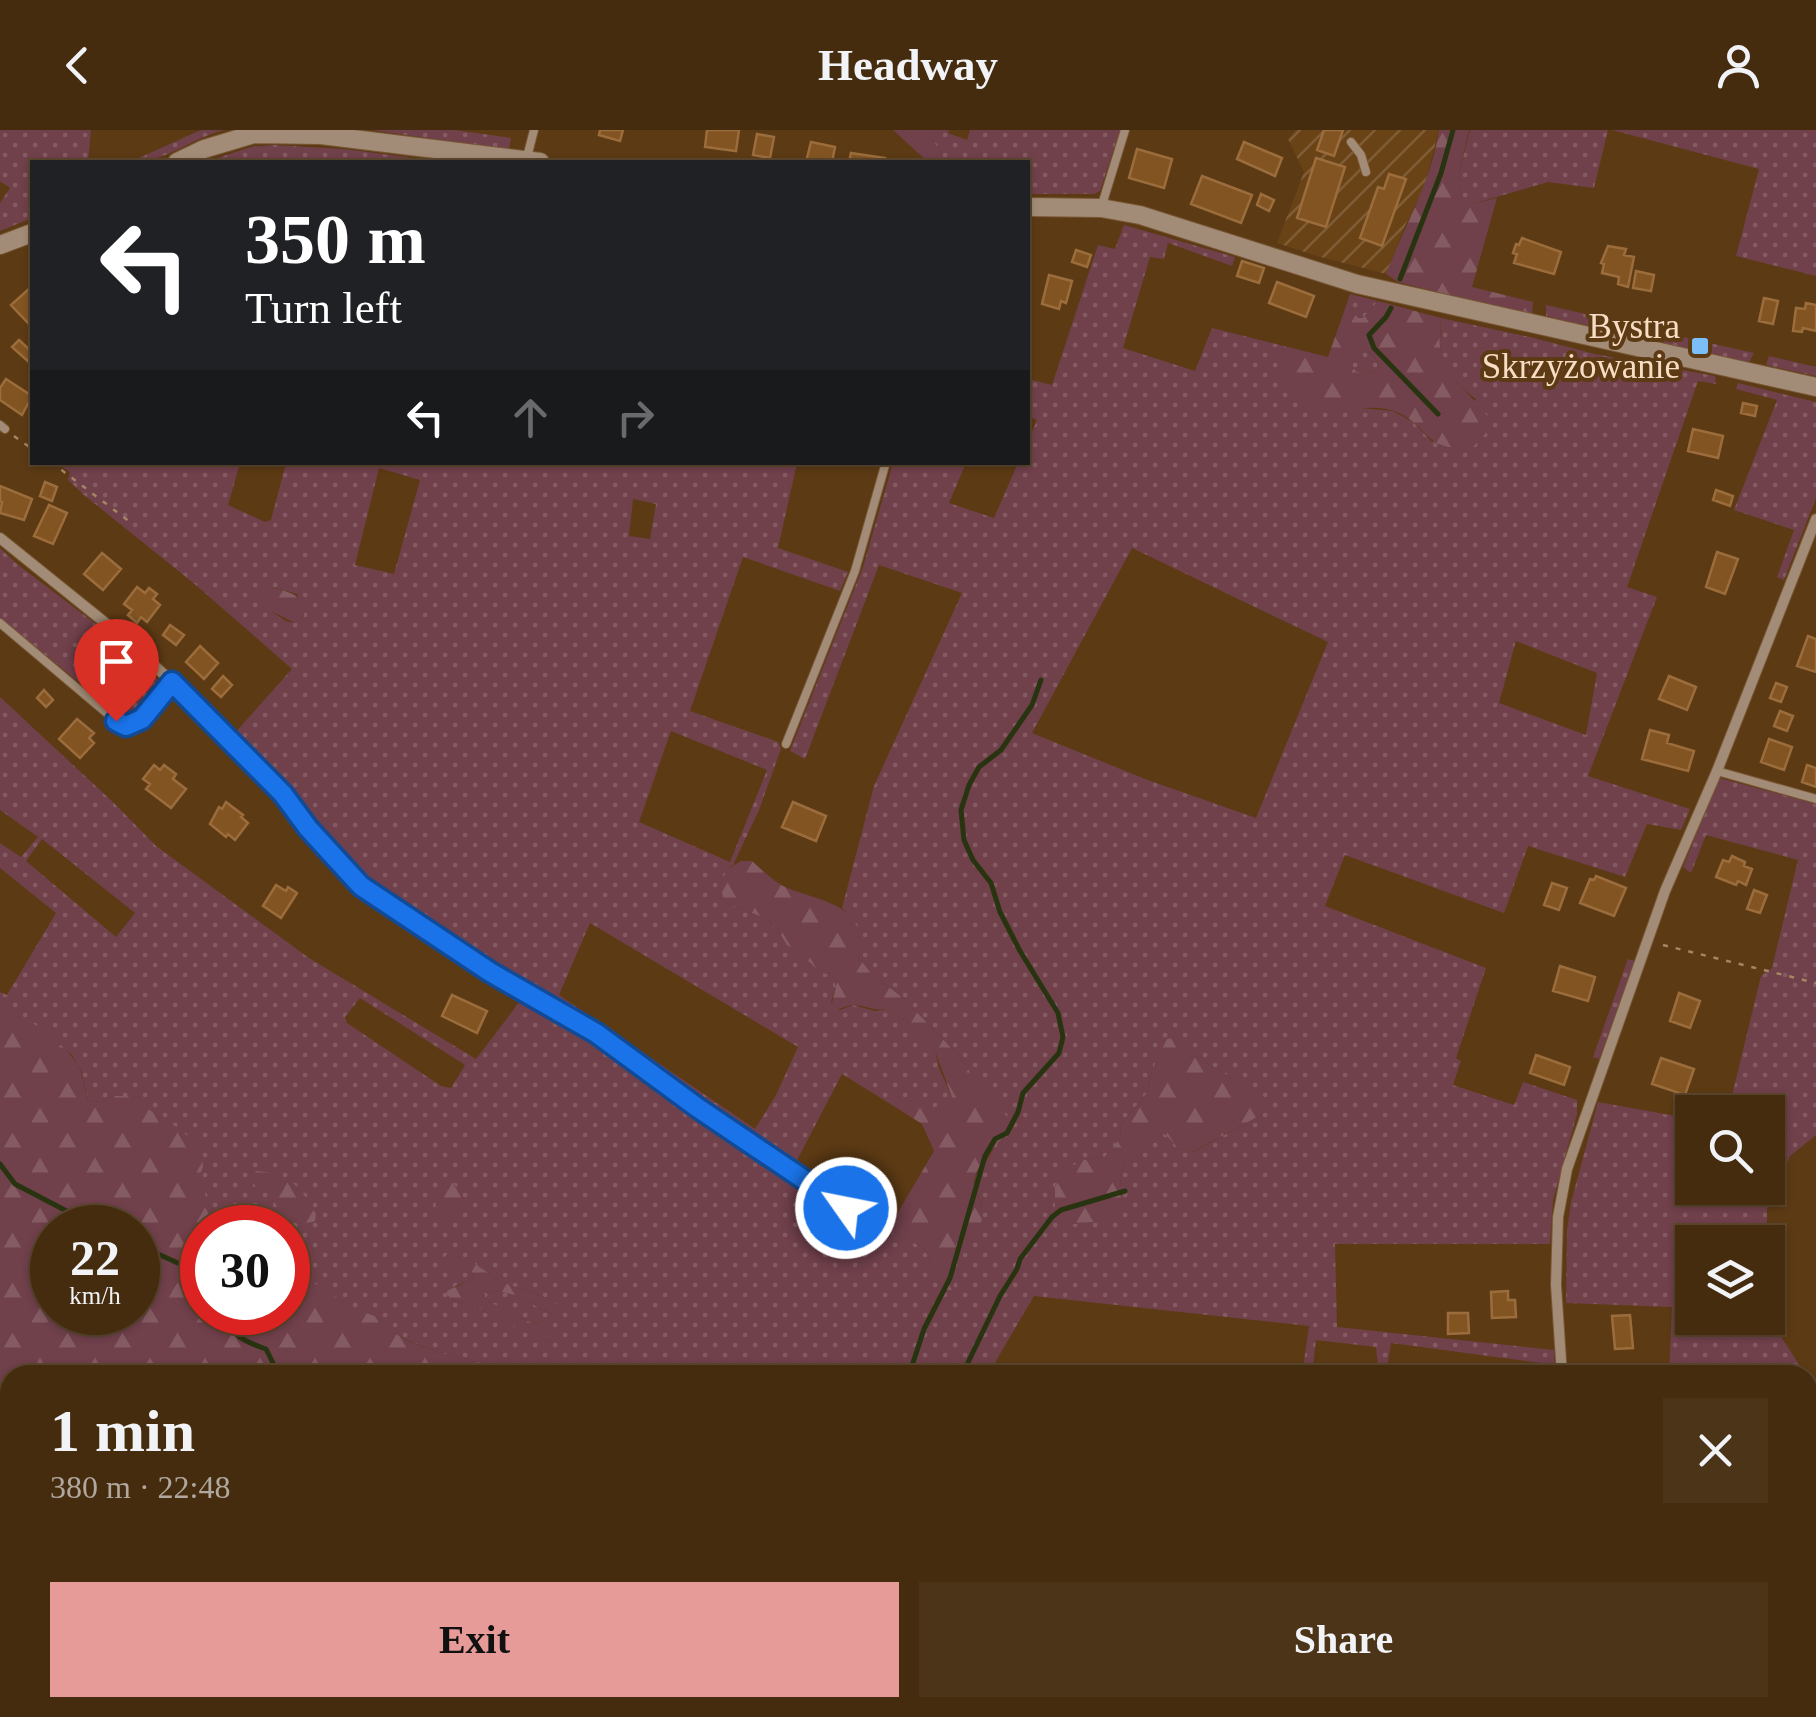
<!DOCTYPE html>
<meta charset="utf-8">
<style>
body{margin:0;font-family:Georgia,serif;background:#4c3418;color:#f1f3f6;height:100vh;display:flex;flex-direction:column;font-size:38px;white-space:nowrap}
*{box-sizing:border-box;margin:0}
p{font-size:32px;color:#b0a79e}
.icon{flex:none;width:55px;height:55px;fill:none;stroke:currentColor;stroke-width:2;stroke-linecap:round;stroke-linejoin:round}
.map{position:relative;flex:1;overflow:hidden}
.details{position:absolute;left:0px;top:1235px;width:1818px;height:352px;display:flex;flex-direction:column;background:#452c0f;border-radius:30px 30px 0 0;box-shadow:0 2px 8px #0004,0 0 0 2px #5d482f}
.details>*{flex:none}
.hud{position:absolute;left:30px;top:30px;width:1000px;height:305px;border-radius:0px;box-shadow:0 2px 8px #0004,0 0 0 2px #5d482f;background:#202124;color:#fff;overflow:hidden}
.buttons{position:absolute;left:1675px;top:965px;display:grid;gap:20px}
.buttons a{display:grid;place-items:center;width:110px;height:110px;border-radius:0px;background:#452c0f;box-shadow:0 2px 8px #0004,0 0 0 2px #5d482f;font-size:50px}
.speed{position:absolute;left:30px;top:1075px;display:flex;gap:20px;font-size:50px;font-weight:700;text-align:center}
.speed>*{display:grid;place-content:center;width:130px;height:130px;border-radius:50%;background:#452c0f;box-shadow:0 2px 8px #0004,0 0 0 2px #5d482f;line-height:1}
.speed small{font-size:25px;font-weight:400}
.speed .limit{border:15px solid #d22;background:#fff;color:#111}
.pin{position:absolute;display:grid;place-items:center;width:85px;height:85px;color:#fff;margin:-102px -42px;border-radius:50% 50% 50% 0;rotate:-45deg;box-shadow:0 0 10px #0007}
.pin .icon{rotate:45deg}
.me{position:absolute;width:110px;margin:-55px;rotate:303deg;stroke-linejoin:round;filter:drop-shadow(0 0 8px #0008)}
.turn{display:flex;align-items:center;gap:35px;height:210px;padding:0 50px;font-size:45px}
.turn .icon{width:130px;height:130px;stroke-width:2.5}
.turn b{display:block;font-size:70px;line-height:85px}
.lanes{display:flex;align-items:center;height:95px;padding:0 50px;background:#0003;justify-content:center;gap:50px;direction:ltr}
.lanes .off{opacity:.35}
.round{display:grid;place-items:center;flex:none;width:105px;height:105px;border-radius:0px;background:#4c3418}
.headline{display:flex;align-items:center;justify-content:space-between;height:170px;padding:0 50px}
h1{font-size:60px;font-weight:600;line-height:75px}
.primary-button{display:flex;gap:20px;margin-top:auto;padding:20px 50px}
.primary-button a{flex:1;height:115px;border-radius:0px;background:#e69b98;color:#111;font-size:40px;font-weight:600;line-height:115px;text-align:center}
.primary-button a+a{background:#4c3418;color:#f1f3f6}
header{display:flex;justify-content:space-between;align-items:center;height:130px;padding:0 50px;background:#452c0f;font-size:45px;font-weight:600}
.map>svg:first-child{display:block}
.industrial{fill:url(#industrial-furrows)}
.grass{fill:url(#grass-dots);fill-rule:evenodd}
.forest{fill:url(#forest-firs);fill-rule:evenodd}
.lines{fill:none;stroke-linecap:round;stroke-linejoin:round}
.stream{stroke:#28340f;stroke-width:5}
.building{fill:#825422;stroke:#9c6d3c;stroke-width:2.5}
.service-casing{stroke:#785734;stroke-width:10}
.minor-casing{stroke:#785734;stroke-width:12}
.tertiary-casing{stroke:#785734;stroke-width:20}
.path{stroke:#a48666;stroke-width:2.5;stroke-dasharray:5 8;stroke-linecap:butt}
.service{stroke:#a28c77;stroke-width:8}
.minor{stroke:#a28c77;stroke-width:10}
.tertiary{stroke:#a28c77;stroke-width:18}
.route-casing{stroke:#114b97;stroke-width:25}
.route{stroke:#1a73e8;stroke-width:18}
.poi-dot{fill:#7bbef8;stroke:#5c3a14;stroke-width:4}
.labels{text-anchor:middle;stroke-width:8;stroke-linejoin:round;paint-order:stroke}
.poi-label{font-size:35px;fill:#f7ddc4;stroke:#5c3a14;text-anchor:end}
</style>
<header><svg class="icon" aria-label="back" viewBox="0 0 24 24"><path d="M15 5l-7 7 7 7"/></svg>Headway<svg class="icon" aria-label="person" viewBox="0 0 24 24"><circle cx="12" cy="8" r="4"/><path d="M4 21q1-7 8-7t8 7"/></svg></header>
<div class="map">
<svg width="1816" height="1587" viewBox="0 0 1816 1587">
<defs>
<pattern id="industrial-furrows" width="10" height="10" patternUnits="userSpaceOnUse" patternTransform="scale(2.5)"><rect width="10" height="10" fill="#694216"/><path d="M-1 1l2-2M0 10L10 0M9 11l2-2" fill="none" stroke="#7f5d36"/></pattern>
<pattern id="grass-dots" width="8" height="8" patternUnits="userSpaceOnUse" patternTransform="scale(2.5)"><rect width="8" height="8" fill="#70404b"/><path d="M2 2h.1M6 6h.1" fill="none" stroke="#855b63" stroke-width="1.8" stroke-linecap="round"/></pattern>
<pattern id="forest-firs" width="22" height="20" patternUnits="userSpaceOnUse" patternTransform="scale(2.5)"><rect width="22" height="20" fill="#70404b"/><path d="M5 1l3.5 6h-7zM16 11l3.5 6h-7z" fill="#855b63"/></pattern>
</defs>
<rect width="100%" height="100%" fill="#5c3a14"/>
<path class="industrial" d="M1295,0H1439L1424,58L1405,96L1386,144L1317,126L1277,113L1304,42L1288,9Z"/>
<path class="grass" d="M0,0H91L88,32H32V88L0,101V73L10,58L0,51Z
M201,0H224C189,9 166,33 130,32Z
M372,0H455L511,8L509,20Z
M924,0H949L948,3L967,10L970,0H1120L1100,61L1094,64H1028V32H941V22Z
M1470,0H1608L1594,58L1548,52L1476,73L1461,69L1459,43Z
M1612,0H1816V146L1736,126L1759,39Z
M274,15L344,19L444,32H205L251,17Z
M1124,95L1235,127L1232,136L1168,113L1164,129L1150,127L1123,218L1195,241L1212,198L1284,216L1279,229L1349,277L1393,281L1413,292L1432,312L1476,269C1459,257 1440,235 1440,213C1440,205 1441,196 1441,188L1530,207L1595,224L1715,246L1716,254L1698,251L1627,457L1657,467L1588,646L1690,679L1681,700L1647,694L1625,747L1528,716L1504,783L1345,725L1325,776L1486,838L1456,928L1461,931L1453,955L1514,975L1523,952L1577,970V984L1553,1070L1550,1114H1335L1337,1197L1554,1220L1555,1245H1542L1541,1233L1391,1213L1386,1245H1379L1376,1217L1316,1210L1312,1245H1302L1309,1196L1034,1166L993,1236V1245H514L497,1237L438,1222L409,1211L388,1200L375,1186L354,1180L288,1136V1098L227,1097C207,1081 209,1071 198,1049L113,966L102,972L88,971L82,943L72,925L0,875V862L7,865L56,783L0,738V713L21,727L38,707L0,680V567L115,674L156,716L309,828L476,929L521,870L532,872C558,889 584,905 610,922C700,985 786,1055 884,1104L887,1101C895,1107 902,1106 911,1111C916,1114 921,1116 925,1120C927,1122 942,1155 943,1159L955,1128L956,1113L960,1111L982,1076C966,1039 981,1047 994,1017C1000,1004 995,982 995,968L970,944L962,929L903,868L870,842L859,828C862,811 855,789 842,778L874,656L962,463L879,435L805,629L790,621L863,437L893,333H966L949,373L994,388L1018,333L1028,332V311L1037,290L1028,286V249L1052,255L1098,115L1115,119ZM1132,418L1328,512L1256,688L1145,649L1032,603ZM1516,511L1597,543L1586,605L1499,573ZM42,709L135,783L116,807L26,731ZM360,868L465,935L451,958L441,956L347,893L345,887ZM1177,908L1207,933L1270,971L1261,985L1193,1022L1179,1019L1165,1004L1155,1005L1145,1019L1126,1028L1120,1046L1122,1070L1083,1030L1105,1027L1120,1008L1121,994L1147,963L1152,940ZM474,1133L501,1152L550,1169L557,1187C536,1177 508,1155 484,1163L486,1170L522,1189L539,1194L513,1196L476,1177L451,1169L455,1156L468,1151L474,1145C466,1136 455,1138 443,1139Z
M1350,164L1378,171L1363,188H1358L1347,173Z
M1546,175L1646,198L1645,209L1546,186Z
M1665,203L1754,223L1749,232L1664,214Z
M1364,219L1373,225L1379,234C1374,245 1369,243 1357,242L1351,236V228L1354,220Z
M1769,226L1816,237V246L1766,235Z
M1738,253L1816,272V368L1784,450L1777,447L1794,400L1734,380L1777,270L1736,259Z
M56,333H240L228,375L265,392L271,390L286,333H797L778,418L848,442L840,461L743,427L690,581L778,612L781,619L759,680L733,735L728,739L724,772L767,789L777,799L787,815L798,822L822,843L833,844L836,857L831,872L840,880L853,875L875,881L887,879L914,897L935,921L939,938L952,967L942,975L933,979L906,970H884L842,944L794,1036L572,884L448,809L400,775L344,728L282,649L234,604L292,539L197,456L84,365L68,350L70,342ZM379,338L420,350L394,444L355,435ZM633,369L656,374L650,409L629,406ZM272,457L297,464L304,486L295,493L286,491L271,481ZM671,601L767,640L730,732L639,692ZM590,793L798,917L776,965L755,999L559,865Z
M0,418L17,434L109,504L159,551L147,574L129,590L117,583L0,488Z
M1719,648L1816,674V1005L1790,1026L1767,1078V1112H1692V1188L1768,1187L1806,1245H1669L1672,1177L1566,1173L1567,1100L1571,1072L1598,972L1692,989V1058H1768V982H1728L1761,846L1772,838L1798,730L1706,705L1691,743L1683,737Z
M1628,829L1635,831L1599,929L1593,927Z
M1808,1247L1816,1251V1457H1808Z
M991,1578H1419V1587H994Z"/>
<path class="forest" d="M893,0H924L941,22V32H928Z
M1439,0H1469L1459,43L1461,68L1476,73L1497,68L1472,157L1533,172L1532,186L1398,152L1386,144C1404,97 1432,50 1439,0Z
M1378,171L1441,188C1441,198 1438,211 1441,221C1447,248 1473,266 1488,287L1485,304L1473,317C1421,324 1429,291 1391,280C1365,273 1336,285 1312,278C1300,275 1290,264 1281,255L1279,229L1284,216L1328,227L1347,173L1358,188H1363ZM1364,219L1373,225L1379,234C1375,245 1368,243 1357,242L1351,236V228L1354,221Z
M272,457C290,463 306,464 304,486L295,493L271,481L260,463L263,458Z
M741,731H752C762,740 772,750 783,756C821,773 869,772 859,828L870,842L903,868L962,929L971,944L995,968L1008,989L1011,999C999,1011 975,1035 974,1052C974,1061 979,1066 981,1075C984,1085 981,1097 976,1106L956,1113V1148L952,1160H943C942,1156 927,1122 925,1120C921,1116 916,1114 911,1111C902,1106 895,1107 887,1101L934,1021L922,994L884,970H906L934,978L952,967L935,921L914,897L887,879C873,881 867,876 854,875C847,875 838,880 830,881L836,857L833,844L822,843L798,822L787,815L777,799L767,789L724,772L720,752L728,739Z
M0,875C26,887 68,913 80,940C84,949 85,961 88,971L102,972L113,966H127L178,998L201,1017L203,1037L198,1049C210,1071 207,1081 227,1097L202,1098V1182H288V1136L354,1179L375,1186L389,1200L408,1211L438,1222L497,1237L514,1245H10V1578H395L402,1587H0ZM52,1098H138V1182H52Z
M1177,907L1207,933L1271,971L1261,985L1192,1022L1179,1019L1165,1004L1155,1005L1145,1019L1126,1028L1120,1046L1122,1070L1115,1089L1068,1095L1055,1083V1056L1062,1041L1083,1030L1105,1027L1120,1008L1121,994L1147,963L1152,940L1167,909Z
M256,1041C289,1043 300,1056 316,1084L315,1091L303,1095L284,1090L270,1063L256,1059L252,1048Z
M447,1048C467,1063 465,1078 445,1091L437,1087C433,1073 438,1060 447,1048Z
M448,1123L474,1133L501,1152L550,1169L563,1179L557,1187C536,1177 507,1155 484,1163L486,1170L522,1189L546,1197L549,1203L545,1208L513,1196L476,1177L451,1169L445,1162L468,1151L474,1145C464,1133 450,1143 438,1136Z"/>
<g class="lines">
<path class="stream" d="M1400,149L1441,43L1453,0
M1391,178L1386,187L1369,205L1374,218L1438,284
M0,1034L15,1054L99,1098
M138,1115L180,1134L183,1146L202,1163
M222,1182C235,1207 240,1210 266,1219L276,1239L286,1245
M909,1245L924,1199L950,1148L985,1026L995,1009L1007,1003L1018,982L1023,963L1059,923L1063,907L1058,883L1020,821L1000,782L991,753L973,730L964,710L961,680L969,655L979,637L1001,620L1032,575L1041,550
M962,1245L1000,1166L1017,1139L1020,1129L1052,1087L1061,1080L1125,1061
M993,1587V1578"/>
</g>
<path class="building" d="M600,0H623L620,11L599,5Z
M707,0H739L736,21L705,17Z
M1324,0H1343L1334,26L1317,20Z
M757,4L774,7L770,28L753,25Z
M811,12L835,17L832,32H806Z
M1244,12L1282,28L1275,46L1237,29Z
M1137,19L1172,29L1164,58L1129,48Z
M851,23L885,28L884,32H849Z
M1316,28L1345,37L1326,97L1297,88Z
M1389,44L1406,49L1382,116L1360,108L1378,57L1384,59Z
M1202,46L1252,65L1241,93L1191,74Z
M1261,64L1274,70L1269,81L1257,75Z
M1522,108L1561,122L1554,144L1514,133L1517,124L1513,123L1516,114L1519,115Z
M1608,116L1626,119L1624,125L1634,127L1628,157L1618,154L1619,147L1602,143L1604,134L1601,133Z
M1076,120L1091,125L1087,137L1072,132Z
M1242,131L1264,138L1259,153L1237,146Z
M1636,141L1654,145L1651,161L1633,158Z
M1049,145L1072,151L1066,173L1061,171L1059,179L1042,174Z
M1277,152L1314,166L1306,187L1269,173Z
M31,157L32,189L28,193L11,175Z
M1764,168L1778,171L1773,194L1759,191Z
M1806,173L1816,175V201L1803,198L1802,202L1793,201L1796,178L1805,179Z
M19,210L32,222L31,234L12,217Z
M6,249L32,266L22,285L0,270V258Z
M1743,273L1757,276L1755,286L1741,283Z
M1693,299L1723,306L1718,328L1688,321Z
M45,352L57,357L52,371L40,366Z
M0,356L32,369L24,390L0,383L2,372L0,371Z
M1716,360L1733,366L1730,376L1713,370Z
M49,375L67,383L53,414L34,406Z
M1717,422L1738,429L1725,464L1706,457Z
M102,423L121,439L103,460L84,444Z
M137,457L145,463L149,458L157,464L153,469L160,475L147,492L141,487L137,493L128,485L132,480L124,474Z
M170,495L184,505L176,515L163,505Z
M1808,506L1816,509V542L1797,536Z
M200,516L218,533L204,549L186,532Z
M223,546L232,555L221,567L212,559Z
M1669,546L1696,557L1687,580L1659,569Z
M1776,553L1787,557L1781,572L1770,568Z
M44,560L53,570L46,577L37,568Z
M1780,581L1793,586L1787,601L1774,596Z
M77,589L94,603L89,608L94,613L80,628L59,609Z
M1650,600L1669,605L1667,613L1694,621L1688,641L1642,629Z
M1769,609L1792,617L1784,640L1761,632Z
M154,635L160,640L164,635L176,644L173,649L186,659L171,678L146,659L150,654L143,649Z
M1807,635L1816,638V657L1802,652Z
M226,672L243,685L241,687L248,693L235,710L228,704L226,707L210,694L219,677L222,679Z
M793,672L826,686L816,711L782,697Z
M1732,726L1745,732L1744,736L1752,739L1746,755L1738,751L1736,755L1716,747L1723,730L1729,732Z
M1596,746L1626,758L1614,786L1580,773L1590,749L1594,750Z
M1552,753L1567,758L1559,780L1544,775Z
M276,755L286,761L288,757L297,763L281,788L263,776Z
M1754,760L1767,765L1760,783L1747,779Z
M1560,836L1595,847L1588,871L1553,861Z
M1679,863L1700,871L1690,898L1670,891Z
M452,865L487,881L477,903L442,886Z
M1536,925L1570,937L1564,955L1530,943Z
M1661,928L1694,939L1685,965L1652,954Z
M844,1042L872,1057L864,1072L835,1057Z
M881,1058L891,1063L881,1081L871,1075Z
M1508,1161V1170H1515L1516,1187L1492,1188L1491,1162Z
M1448,1183H1468L1469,1203L1448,1204Z
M1630,1185L1633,1218L1615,1219L1612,1186Z"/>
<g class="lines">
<g class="service-casing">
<path id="service" d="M1351,12L1361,25L1366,42
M526,31L534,0
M1101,78L1125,0
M0,295L5,299
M0,493L116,591L126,596L142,589L172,552
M786,614L855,441L886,332
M1717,641L1816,669"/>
</g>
<g class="minor-casing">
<path id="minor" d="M0,408L129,512L172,552L283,664L308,698L361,756L490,842L595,903L697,978L846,1078
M1562,1245L1556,1155L1558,1087L1567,1039L1665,761L1717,641L1816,389
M1573,1587V1578"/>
</g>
<g class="tertiary-casing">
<path id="tertiary" d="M177,32L204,19L254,4L321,5L540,32
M1028,77L1101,78L1140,85L1357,154L1816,257
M0,115L32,103"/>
</g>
<path class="path" d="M14,306L32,319
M51,332L130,392
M1663,815L1816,853
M0,1358L10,1354"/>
<use href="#service" class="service"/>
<use href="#minor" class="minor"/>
<use href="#tertiary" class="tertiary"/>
</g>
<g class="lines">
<g class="route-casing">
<path id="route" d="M116,591L126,596L142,589L172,552L283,664L308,698L361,756L490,842L596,903L698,978L846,1078"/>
</g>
<use href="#route" class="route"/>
</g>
<rect class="poi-dot" x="1690" y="206" width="20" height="20" rx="5"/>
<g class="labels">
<g class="poi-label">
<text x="1680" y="208">Bystra<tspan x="1680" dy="40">Skrzyżowanie</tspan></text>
</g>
</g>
</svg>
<div class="buttons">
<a><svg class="icon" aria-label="search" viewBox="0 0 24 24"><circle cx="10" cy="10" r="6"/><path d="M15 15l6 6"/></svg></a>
<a><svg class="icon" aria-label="layers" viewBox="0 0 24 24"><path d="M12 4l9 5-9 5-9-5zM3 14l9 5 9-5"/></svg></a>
</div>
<div class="speed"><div>22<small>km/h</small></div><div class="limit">30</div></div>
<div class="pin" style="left:116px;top:591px;background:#d93025"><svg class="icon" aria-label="arrive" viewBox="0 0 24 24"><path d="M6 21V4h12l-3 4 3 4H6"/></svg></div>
<svg class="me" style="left:846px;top:1078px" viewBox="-20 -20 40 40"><circle r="17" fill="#1a73e8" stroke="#fff" stroke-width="3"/><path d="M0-11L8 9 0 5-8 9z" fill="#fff"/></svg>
<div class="hud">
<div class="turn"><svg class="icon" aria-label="left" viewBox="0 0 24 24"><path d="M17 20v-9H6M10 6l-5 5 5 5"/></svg><div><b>350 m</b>Turn left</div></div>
<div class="lanes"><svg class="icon" aria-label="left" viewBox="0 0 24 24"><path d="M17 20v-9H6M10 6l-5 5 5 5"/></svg><svg class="icon off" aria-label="ahead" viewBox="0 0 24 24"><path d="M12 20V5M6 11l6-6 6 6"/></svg><svg class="icon off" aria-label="right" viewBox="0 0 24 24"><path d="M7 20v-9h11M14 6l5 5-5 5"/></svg></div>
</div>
<section class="details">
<div class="headline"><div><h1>1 min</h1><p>380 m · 22:48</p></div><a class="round"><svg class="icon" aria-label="close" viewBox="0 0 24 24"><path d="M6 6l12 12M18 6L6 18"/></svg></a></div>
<div class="primary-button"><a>Exit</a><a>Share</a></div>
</section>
</div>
